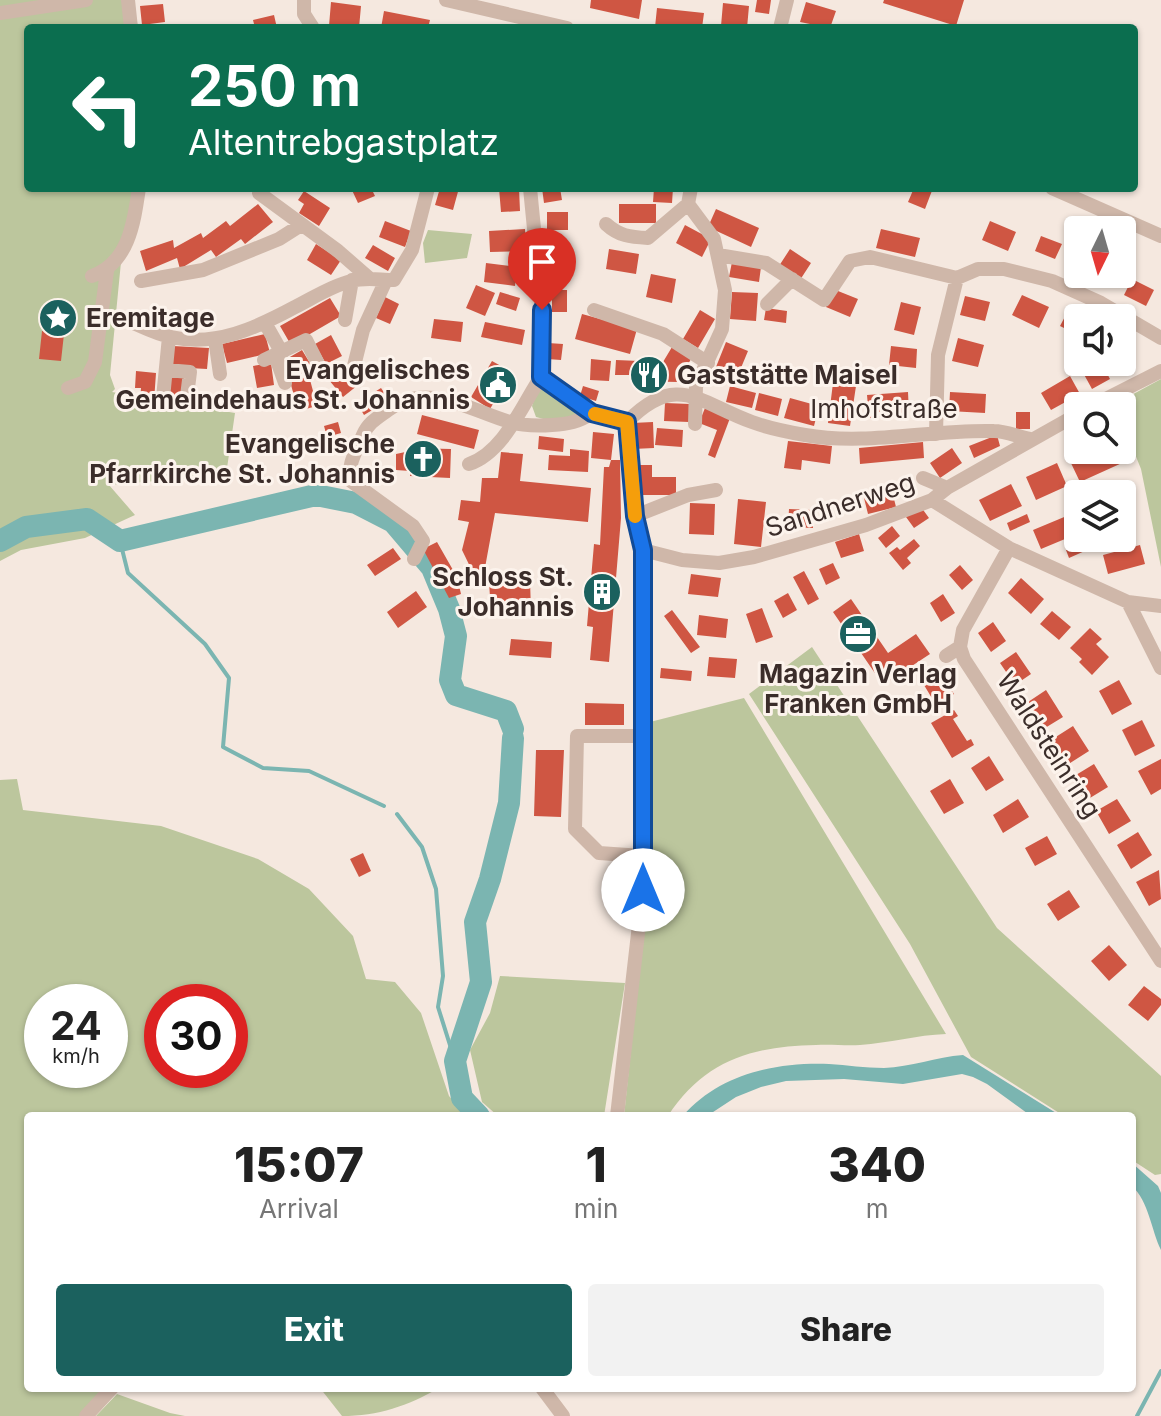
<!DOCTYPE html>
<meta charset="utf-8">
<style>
body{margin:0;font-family:Inter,sans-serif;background:#f2f2f2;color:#222;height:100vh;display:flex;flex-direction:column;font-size:30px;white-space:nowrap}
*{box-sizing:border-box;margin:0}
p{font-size:26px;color:#767676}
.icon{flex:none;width:44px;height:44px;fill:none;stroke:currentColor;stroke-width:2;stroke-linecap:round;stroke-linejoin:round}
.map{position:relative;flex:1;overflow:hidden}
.drawer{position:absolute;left:24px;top:1112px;width:1112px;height:280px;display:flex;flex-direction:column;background:#fff;border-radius:8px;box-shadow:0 2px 6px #0004}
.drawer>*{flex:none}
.top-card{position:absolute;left:24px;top:24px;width:1114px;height:168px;border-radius:8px;box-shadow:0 2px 6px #0004;background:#0b6e4f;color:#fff;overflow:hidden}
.needle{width:52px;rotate:185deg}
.buttons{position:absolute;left:1064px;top:216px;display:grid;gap:16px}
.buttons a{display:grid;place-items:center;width:72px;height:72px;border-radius:8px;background:#fff;box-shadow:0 2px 6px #0004;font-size:40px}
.speed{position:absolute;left:24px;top:984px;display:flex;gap:16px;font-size:40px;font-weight:700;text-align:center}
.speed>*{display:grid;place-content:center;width:104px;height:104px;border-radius:50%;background:#fff;box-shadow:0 2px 6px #0004;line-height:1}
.speed small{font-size:20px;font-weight:400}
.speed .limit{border:12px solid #d22;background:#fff;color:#111}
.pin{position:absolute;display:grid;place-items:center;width:68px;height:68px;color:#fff;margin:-82px -34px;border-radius:50% 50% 50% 0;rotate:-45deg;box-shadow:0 0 8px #0007}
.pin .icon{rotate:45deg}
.me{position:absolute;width:88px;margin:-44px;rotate:0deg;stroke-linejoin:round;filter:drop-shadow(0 0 6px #0008)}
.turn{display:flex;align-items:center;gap:28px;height:168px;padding:0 32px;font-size:36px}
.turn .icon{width:104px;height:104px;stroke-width:2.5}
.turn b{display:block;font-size:56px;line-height:68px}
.eta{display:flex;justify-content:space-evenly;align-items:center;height:136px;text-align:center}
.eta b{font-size:48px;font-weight:800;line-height:56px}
.action{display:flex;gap:16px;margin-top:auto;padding:16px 32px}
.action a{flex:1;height:92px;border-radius:8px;background:#1b615e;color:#fff;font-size:32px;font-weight:800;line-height:92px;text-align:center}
.action a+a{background:#f2f2f2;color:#222}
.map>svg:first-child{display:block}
.green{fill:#bcc69d;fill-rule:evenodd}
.water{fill:#7bb5b1}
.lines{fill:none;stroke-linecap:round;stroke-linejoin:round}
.stream{stroke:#7bb5b1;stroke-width:4}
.river{stroke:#7bb5b1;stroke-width:22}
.building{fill:#cf5643}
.minor{stroke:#cfb7a9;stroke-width:14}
.route-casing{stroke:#114b97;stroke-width:20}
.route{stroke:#1a73e8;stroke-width:14}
.slow{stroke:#f59e0b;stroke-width:14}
.labels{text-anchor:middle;stroke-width:6;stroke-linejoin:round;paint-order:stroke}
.poi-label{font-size:26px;font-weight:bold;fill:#3b2d2a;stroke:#fcf3ec;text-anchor:end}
.street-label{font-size:26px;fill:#3b2d2a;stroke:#fcf3ec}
</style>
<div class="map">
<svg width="1161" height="1416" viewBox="0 0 1161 1416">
<rect width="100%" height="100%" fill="#f5e8df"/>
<path class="green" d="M0,0H133L138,28H28V188H142L121,262L110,375L115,389L112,392L235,413L226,475L109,485L135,515L85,538L21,550L0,561Z
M428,230L472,234L467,258L425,263L423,243Z
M1161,379V567L1141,469L1122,422V406L1115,404Z
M546,389L576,408L575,418L551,421L536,417L532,406L537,390Z
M812,647L997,928L1161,1076V1174L1155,1175L1132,1160V1116H1064L971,1057L910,944L749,694Z
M744,698L946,1034C917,1035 889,1043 860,1045C846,1046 831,1044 816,1045C752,1046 704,1061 668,1116H624L648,887L650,722Z
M17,779L23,810L161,826L258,859L309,889L353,936L366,979L395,982L421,1013L449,1096L466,1116H28V1388H112L86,1416H0V780ZM42,1002H110V1070H42ZM162,1002H230V1070H162Z
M500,976L625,983L604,1116H498L482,1102L470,1050L490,1013Z
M320,1388H439C408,1406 378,1416 342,1416Z
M117,1394L170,1413L185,1416H96Z"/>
<path class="water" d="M963,1055L1061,1116H1031L987,1084L973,1077L962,1074L903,1084L844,1079L786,1081L761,1087L736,1097L707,1116H683C719,1074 776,1062 829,1064C847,1065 865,1068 884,1068C911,1067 936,1057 963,1055Z
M1132,1163L1158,1186L1161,1193V1250C1151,1229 1149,1202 1132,1186Z"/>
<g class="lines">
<path class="stream" d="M120,541L128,573L205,644L229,678L223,747L263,768L309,771L384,806
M397,814L422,847L436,889L443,976L438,1007L455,1061
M1137,1416L1161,1371"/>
<path class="river" d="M0,541L26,527L87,519L120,541L316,495L356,503L393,522L432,568L449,609L456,636L450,680L456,695L506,711L513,729
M479,1116L462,1098L455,1061L481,982L475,922L490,879L509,803L513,738"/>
</g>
<path class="building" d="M591,0H642L639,19L590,8Z
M757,0H771L769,14L755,12Z
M884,0H964L956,26L883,3Z
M331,2L361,6L359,28L329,26Z
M806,2L836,11L830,28L800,22Z
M723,3L749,6L747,28L721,26Z
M163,4L165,22L142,25L140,6Z
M657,8L704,13L702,28L655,27Z
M384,11L430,20L428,28H381Z
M274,15L277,28H255L253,20Z
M351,188H371L375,196L358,203Z
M440,188H459L453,210L435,205Z
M499,188H519L520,211L501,212Z
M542,188H560L562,200L544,203Z
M654,188H673L672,203L653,202Z
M914,188H933L925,209L908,202Z
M304,191L330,208L319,226L299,213L304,204L298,200Z
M258,204L273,222L245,244L241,239L216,257L211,250L180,269L177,258L146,271L140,251L173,240L174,248L201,233L203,238L226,221L230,226Z
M619,204H656V223H619Z
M716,209L759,228L751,247L708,227Z
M547,212H568V230H547Z
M385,221L411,231L405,247L379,237Z
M990,221L1016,232L1008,251L982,240Z
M685,225L711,239L702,257L676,243Z
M525,229L526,251L490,252L489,231Z
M881,229L920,238L915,257L876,248Z
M1041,236L1062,244L1055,259L1035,251Z
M316,244L341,260L331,275L307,260Z
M373,245L395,258L388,271L365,258Z
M571,249V273H548V254H555V250Z
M609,249L639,254L636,274L606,269Z
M790,249L811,263L800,280L779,266Z
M732,262L761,267L759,282L729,277Z
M486,263L517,267L515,286L484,282Z
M651,274L676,279L672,303L646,297Z
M1132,279L1154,290L1146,306L1124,295Z
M476,285L495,293L485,316L466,308Z
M833,289L858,299L850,317L826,307Z
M552,290H567V312H552Z
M500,292L520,298L516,311L496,304Z
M732,292L758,293L756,321L730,319Z
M1022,295L1049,307L1039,328L1012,315Z
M965,296L990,302L985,321L960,315Z
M385,297L399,304L390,324L376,318Z
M330,298L341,316L291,345L280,326Z
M901,302L921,307L914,335L894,330Z
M766,308L787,311L786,323L764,320Z
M1069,309L1087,318H1078V335L1060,326Z
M700,310L715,319L698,348L683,339Z
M582,314L637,329L630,354L575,339Z
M434,319L463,322L461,342L431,338Z
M485,322L525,330L522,345L481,337Z
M42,331L64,334L61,361L39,359Z
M265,334L270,353L227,363L222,344Z
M331,335L342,356L326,364L315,344Z
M1122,337L1134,344L1125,361L1122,359Z
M958,338L984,345L978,367L952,361Z
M726,342L748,351L738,375L716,367Z
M548,343L563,344L561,360L547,359Z
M173,346L209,348L207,369L171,367Z
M891,346L917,349L916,368L889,365Z
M672,347L691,359L678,382L631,381V375H615L616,360L663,362Z
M302,350L313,368L293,379L283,361Z
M591,359L611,361L609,381L590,380Z
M492,361L512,372L490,409L471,397Z
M339,362L358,385L343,397L324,374Z
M1093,362H1101L1110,379L1092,389L1081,369Z
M271,363L274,385L257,388L253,366Z
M136,371L156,373L154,401H140L141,388H135Z
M167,374L184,376L181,404L164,402Z
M309,376L317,406L298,411L290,381Z
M1070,376L1080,394L1051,410L1041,393Z
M833,383L856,386L850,426L828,423Z
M583,386L599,391L596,401L580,396Z
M730,386L756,393L752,408L726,402Z
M381,388L389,400L364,415L357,403Z
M908,392L909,414L869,418L867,395Z
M950,392L986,394L985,413L949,411Z
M759,393L782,399L778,416L755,410Z
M790,398L819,406L814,426L784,418Z
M665,403L690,404L689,422L664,421Z
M705,408L730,418L715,458L708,455L717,430L699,423Z
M1016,412H1030V429H1016Z
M422,415L479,430L474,449L417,434Z
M338,422L341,433L327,437L324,426Z
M653,422L654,448L633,449L632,423Z
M657,428L683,430L682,447L655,445Z
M593,432L614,434L611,460H620L621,518L609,662L590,660L593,627L587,626L594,544L600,545L604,467H609L611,460L591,458Z
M997,435L1000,446L974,458L969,446Z
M539,436L564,439L563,452L538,449Z
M788,441L832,446L830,464L802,460L801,470L784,468Z
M923,442L924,458L860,464L859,448Z
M410,448L451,449L450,478L410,476V471L396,470V454L410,451Z
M952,448L962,463L940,478L930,463Z
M570,449L589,451L588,472L548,470L549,455L570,456Z
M1094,450H1116L1122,463L1080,482L1070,461Z
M501,452L523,454L520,481L591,488L588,522L495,513L482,584L477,581L462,550L469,522L458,520L461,500L480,502L482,478H498Z
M1057,463L1067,486L1036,500L1026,477Z
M638,465H652V477H676V495H638Z
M1011,484L1022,506L990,521L979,500Z
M891,487L896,507L868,514L863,494Z
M1127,490L1135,509L1122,515V493Z
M738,499L766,502L761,547L734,544Z
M690,503L715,504L714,535L689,534Z
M921,507L929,518L914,528L906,517Z
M789,509L813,510V528L788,527Z
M1027,514L1030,522L1010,531L1007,523Z
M1069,515L1077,534L1041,549L1033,530Z
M892,526L900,536L886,548L878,538Z
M859,534L864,551L841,558L835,542Z
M1093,538L1096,546L1069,558L1066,550Z
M914,539L920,546L907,558L911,563L903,570L889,553L897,547L900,550Z
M437,542L457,577L461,594L449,598L423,549Z
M1140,545L1145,564L1108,574L1103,555Z
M393,548L401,559L375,576L367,565Z
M833,563L840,578L826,585L819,569Z
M960,565L973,580L962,590L949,575Z
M804,571L819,599L808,605L793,577Z
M691,574L721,578L718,597L688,594Z
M1021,578L1044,599L1031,614L1008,593Z
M530,580L531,611L491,612L489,582Z
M416,591L427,607L398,628L387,612Z
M788,593L797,610L783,618L774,601Z
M943,594L955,613L941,622L930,603Z
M851,599L888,653L916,634L930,654L883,685L833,612Z
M762,608L773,637L756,643L746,614Z
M672,610L700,647L691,653L664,616Z
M1052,611L1071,627L1059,640L1040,624Z
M699,615L728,619L726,638L697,635Z
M993,622L1006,641L991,652L978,633Z
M1090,628L1102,639L1096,644L1109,657L1092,675L1079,662L1082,659L1070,648Z
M511,639L552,642L551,658L509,655Z
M1016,652L1031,674L1015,685L1000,663Z
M709,657L737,659L735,678L707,676Z
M661,668L692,671L691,681L660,678Z
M941,674L954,694L936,705L924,685Z
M1119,680L1132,704L1112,715L1099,691Z
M1046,690L1063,717L1045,728L1028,702Z
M585,703L624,704V725H585Z
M954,710L958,716L953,719L967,741L971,739L974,745L952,758L931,723Z
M1142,720L1155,746L1135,756L1122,730Z
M1073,726L1089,751L1067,765L1051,740Z
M536,750H564L561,817L534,816Z
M989,756L1004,780L986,791L971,768Z
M1161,759V789L1151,795L1138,771Z
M1094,764L1108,787L1085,801L1071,778Z
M950,779L964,803L944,814L930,791Z
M1018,799L1029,817L1003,833L993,815Z
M1117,799L1131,821L1109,834L1096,811Z
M1138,832L1152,855L1131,869L1117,845Z
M1047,836L1057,854L1035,866L1025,848Z
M363,853L371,871L359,877L350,859Z
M1159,870L1161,899L1149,906L1136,882Z
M1069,890L1080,907L1058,921L1047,904Z
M1109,945L1127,965L1109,981L1091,961Z
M1144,986L1161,999V1005L1148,1021L1128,1005Z"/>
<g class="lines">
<path class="minor" d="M128,0L131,28
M304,0V14L313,28
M446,0L567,28
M0,13L86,0
M780,28L787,0
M530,188L542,310L541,377
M691,188L688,204L714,239L725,290L722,329L696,386L695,424
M1052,188L1161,236
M259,193L338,251L369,278
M606,224C619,236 630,237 648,238L688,204
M718,255L766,263L824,300L850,261L870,257L957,278L978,269H1004L1052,281L1101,303L1161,338
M92,276C129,263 134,222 139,188
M141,281L203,270L279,239L301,225
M767,304L792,279
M594,310L663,334L708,363
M124,319C139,325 155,334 171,337C216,347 256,328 295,307C313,298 331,286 351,281C366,277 379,280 394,280L412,250L428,188
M345,320L352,280
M265,323L282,353
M215,339L220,374
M275,355L285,383
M264,360L306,340L321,370
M166,370L190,372L187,396
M353,370L363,330L386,280
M541,377L592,413L627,422
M68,388L85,382L95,362L107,271
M163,398L169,337
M1092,406L1161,371
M627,422C677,371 699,403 752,422C768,428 788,432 805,435C867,446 932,429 994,431C1006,431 1018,437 1030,439
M936,434L938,355L957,278
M469,464C504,452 522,405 541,377
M923,478L947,488
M932,500L1009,548L1128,602L1161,668
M635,516L688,495L716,490
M1009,548L963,630L960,647L964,659L1161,961
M643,550L682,560L719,563L754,557L866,525L932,500L947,488L1078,414
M414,559L423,541L413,526L351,481C347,464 356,452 363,435C368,423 377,418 388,410C428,381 469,410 510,422C524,426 538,426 552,425C568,424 579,422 592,413
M1128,602L1161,606
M946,656L960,647
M642,736H577L575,829L599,853L642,856
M617,1116L643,890V550L635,516L627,422
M542,1388L563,1416
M86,1416L112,1388"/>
</g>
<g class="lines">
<g class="route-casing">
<path id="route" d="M542,310L541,377L592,413L627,422L635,516L643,550V890"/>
</g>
<use href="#route" class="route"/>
<path class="slow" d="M595,414L627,422L635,516"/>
</g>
<defs>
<g id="sight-disc" transform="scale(2)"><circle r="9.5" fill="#1b615e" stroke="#fcf3ec"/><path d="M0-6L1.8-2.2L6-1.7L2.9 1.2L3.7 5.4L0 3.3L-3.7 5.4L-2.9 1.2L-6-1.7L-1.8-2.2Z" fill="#fff"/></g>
<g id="restaurant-disc" transform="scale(2)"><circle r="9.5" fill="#1b615e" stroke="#fcf3ec"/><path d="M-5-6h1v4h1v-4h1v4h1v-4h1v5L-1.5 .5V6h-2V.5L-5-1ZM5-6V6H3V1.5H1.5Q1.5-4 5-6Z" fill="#fff"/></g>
<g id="civic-disc" transform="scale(2)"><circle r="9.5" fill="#1b615e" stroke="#fcf3ec"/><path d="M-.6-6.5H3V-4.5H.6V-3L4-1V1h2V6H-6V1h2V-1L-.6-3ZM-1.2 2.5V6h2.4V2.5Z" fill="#fff"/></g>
<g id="church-disc" transform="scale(2)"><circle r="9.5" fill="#1b615e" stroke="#fcf3ec"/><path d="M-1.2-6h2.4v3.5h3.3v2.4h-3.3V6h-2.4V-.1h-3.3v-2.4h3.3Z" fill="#fff"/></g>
<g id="building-disc" transform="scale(2)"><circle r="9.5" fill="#1b615e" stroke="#fcf3ec"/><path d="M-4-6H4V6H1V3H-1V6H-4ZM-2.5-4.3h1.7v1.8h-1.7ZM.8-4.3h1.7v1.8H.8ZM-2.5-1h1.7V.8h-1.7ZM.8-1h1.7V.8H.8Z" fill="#fff"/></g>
<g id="office-disc" transform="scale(2)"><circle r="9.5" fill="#1b615e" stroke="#fcf3ec"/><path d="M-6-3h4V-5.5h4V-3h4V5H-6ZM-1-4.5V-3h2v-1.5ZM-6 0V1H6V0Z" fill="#fff"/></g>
</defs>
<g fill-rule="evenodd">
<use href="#sight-disc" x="58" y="318"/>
<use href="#restaurant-disc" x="649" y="375"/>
<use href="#civic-disc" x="498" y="385"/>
<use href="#church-disc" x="423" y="459"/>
<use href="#building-disc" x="602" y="592"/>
<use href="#office-disc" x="858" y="634"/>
</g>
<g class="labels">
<g class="poi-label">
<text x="86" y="327" text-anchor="start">Eremitage</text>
<text x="470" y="379">Evangelisches<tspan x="470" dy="30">Gemeindehaus St. Johannis</tspan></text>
<text x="677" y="384" text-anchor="start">Gaststätte Maisel</text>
<text x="395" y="453">Evangelische<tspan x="395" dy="30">Pfarrkirche St. Johannis</tspan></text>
<text x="574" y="586">Schloss St.<tspan x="574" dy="30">Johannis</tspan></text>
<text x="858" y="683" text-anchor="middle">Magazin Verlag<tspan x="858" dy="30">Franken GmbH</tspan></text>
</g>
<g class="street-label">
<text x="884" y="418">Imhofstraße</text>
<text transform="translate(840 505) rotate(-18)" y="9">Sandnerweg</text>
<text transform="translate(1049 745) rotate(57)" y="9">Waldsteinring</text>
</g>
</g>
</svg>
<div class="buttons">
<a><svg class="needle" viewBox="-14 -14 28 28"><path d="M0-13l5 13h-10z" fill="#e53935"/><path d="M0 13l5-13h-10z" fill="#767676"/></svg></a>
<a><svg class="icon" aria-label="sound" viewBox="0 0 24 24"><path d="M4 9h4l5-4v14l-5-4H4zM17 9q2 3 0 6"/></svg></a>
<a><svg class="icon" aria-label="search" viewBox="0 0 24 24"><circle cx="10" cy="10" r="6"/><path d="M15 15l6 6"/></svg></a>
<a><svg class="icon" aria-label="layers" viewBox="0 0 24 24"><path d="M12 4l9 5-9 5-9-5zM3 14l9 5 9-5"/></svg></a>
</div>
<div class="speed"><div>24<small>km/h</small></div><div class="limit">30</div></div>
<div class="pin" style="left:542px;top:310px;background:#d93025"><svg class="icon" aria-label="arrive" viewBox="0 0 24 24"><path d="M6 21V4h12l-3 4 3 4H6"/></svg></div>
<svg class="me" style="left:643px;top:890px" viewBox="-20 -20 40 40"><circle r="19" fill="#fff"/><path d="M0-13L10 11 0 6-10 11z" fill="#1a73e8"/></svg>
<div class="top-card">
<div class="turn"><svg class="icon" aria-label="left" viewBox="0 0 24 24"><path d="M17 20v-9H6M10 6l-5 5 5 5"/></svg><div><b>250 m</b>Altentrebgastplatz</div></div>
</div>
<section class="drawer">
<div class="eta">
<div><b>15:07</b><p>Arrival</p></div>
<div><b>1</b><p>min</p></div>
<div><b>340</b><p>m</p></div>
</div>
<div class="action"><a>Exit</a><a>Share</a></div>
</section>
</div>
